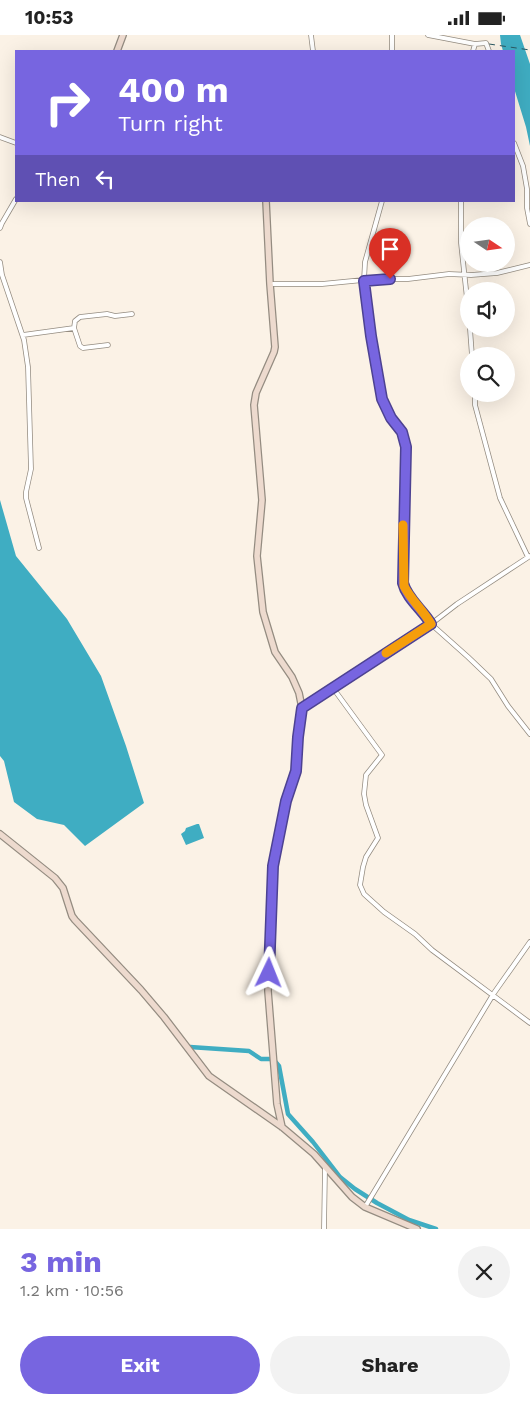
<!DOCTYPE html>
<meta charset="utf-8">
<style>
body{margin:0;font-family:"Work Sans",sans-serif;background:#f2f2f2;color:#222;height:100vh;display:flex;flex-direction:column;font-size:19px;white-space:nowrap}
*{box-sizing:border-box;margin:0}
p{font-size:16px;color:#767676}
.icon{flex:none;width:28px;height:28px;fill:none;stroke:currentColor;stroke-width:2;stroke-linecap:round;stroke-linejoin:round}
.map{position:relative;height:1194px;overflow:hidden}
.panel{display:flex;flex-direction:column;background:#fff;flex:1}
.panel>*{flex:none}
.banner{position:absolute;left:15px;top:15px;width:500px;height:152px;border-radius:0px;box-shadow:0 5px 20px #0002;background:#7765e0;color:#fff;overflow:hidden}
.needle{width:32px;rotate:103deg}
.controls{position:absolute;left:460px;top:182px;display:grid;gap:10px}
.controls a{display:grid;place-items:center;width:55px;height:55px;border-radius:50%;background:#fff;box-shadow:0 5px 20px #0002;font-size:25px}
.pin{position:absolute;display:grid;place-items:center;width:42px;height:42px;color:#fff;margin:-51px -21px;border-radius:50% 50% 50% 0;rotate:-45deg;box-shadow:0 0 5px #0007}
.pin .icon{rotate:45deg}
.me{position:absolute;width:55px;margin:-28px;rotate:2deg;stroke-linejoin:round;filter:drop-shadow(0 0 4px #0008)}
.turn{display:flex;align-items:center;gap:18px;height:105px;padding:0 20px;font-size:22px}
.turn .icon{width:65px;height:65px;stroke-width:2.5}
.turn b{display:block;font-size:35px;line-height:42px}
.then{display:flex;align-items:center;height:48px;padding:0 20px;background:#0003;gap:10px;font-size:19px}
.round{display:grid;place-items:center;flex:none;width:52px;height:52px;border-radius:26px;background:#f2f2f2}
.overview{display:flex;align-items:center;justify-content:space-between;height:85px;padding:0 20px}
h1{font-size:30px;font-weight:700;line-height:38px;color:#7765e0}
.cta{display:flex;gap:10px;margin-top:auto;padding:10px 20px}
.cta a{flex:1;height:58px;border-radius:30px;background:#7765e0;color:#fff;font-size:20px;font-weight:700;line-height:58px;text-align:center}
.cta a+a{background:#f2f2f2;color:#222}
.status{display:flex;justify-content:space-between;align-items:center;height:35px;padding:0 25px;background:#fff;direction:ltr}
.status svg{height:14px;fill:currentColor}
.map>svg:first-child{display:block}
.water{fill:#3fadc2}
.lines{fill:none;stroke-linecap:round;stroke-linejoin:round}
.canal{stroke:#3fadc2;stroke-width:4.5}
.ferry{stroke:#2a5861;stroke-width:1;stroke-dasharray:6 5;stroke-linecap:butt}
.street-casing{stroke:#948c81;stroke-width:5.5}
.secondary-casing{stroke:#948c81;stroke-width:8}
.street{stroke:#fff;stroke-width:4}
.secondary{stroke:#eddace;stroke-width:5.5}
.route-casing{stroke:#4d4292;stroke-width:12}
.route{stroke:#7765e0;stroke-width:9}
.slow{stroke:#f59e0b;stroke-width:9}
</style>
<div class="status"><b>10:53</b><svg viewBox="0 0 49 12"><path d="M0 12V9h3v3zM5 12V6h3v6zM10 12V3h3v9zM15 12V0h3v12zM26 1h20v11H26zM47 4h2v5h-2z"/></svg></div>
<div class="map">
<svg width="530" height="1194" viewBox="0 0 530 1194">
<rect width="100%" height="100%" fill="#fbf2e6"/>
<path class="water" d="M500,0H520L530,29V111L526,92L514,53V16H503L501,9Z
M0,465L16,521L67,584L101,641L126,711L144,768L85,811L64,790L37,784L14,767L4,726L0,721Z
M197,789H199L204,803L186,810L181,799L185,796L186,793Z"/>
<g class="lines">
<path class="canal" d="M190,1012L249,1016L261,1024H273L279,1031L288,1079L313,1107L340,1142L355,1154L377,1168L409,1185L436,1194"/>
<path class="ferry" d="M489,9L530,15"/>
<g class="street-casing">
<path id="street" d="M311,0L313,16
M428,0L475,9L486,8L489,16
M392,16V0
M473,16L475,9
M0,102L16,108
M514,108L523,131L527,154V173L530,189
M382,166L365,227L364,245L371,301L382,364L391,383L402,397L406,412L403,548L408,560L428,583L431,589L457,569L530,521
M461,166V208L469,282
M0,193L2,188L16,164
M0,227L2,240L24,305L28,332L31,434L26,457V463L39,513
M270,249H322L373,244H408L449,239L471,240L497,238L530,230
M74,293L75,286L80,282L107,279L115,281L132,279
M470,294L472,321
M23,300L74,293L80,311L83,313L108,310
M475,359V370L500,463L528,522
M333,653L382,720L366,740L364,759L366,770L378,803L366,822L363,832L360,850L364,859L384,877L415,899L432,915L530,988
M302,673L431,589L468,622L491,644L508,671L530,699
M365,1172L494,958L530,907
M324,1194L325,1133"/>
</g>
<g class="secondary-casing">
<path id="secondary" d="M117,16L123,0
M266,166L270,249L275,312L274,317L256,358L254,370L262,465L257,521L263,577L275,617L292,642L299,658L302,673L297,716L298,724L296,736L286,766L273,831L268,956L277,1069L282,1092
M0,799L55,843L63,853L72,881L75,885L141,955L164,982L209,1041L282,1092L314,1119L352,1162L365,1172L417,1194"/>
</g>
<use href="#street" class="street"/>
<use href="#secondary" class="secondary"/>
</g>
<g class="lines">
<g class="route-casing">
<path id="route" d="M269,938L273,831L286,766L296,736L298,702L302,673L431,589C423,575 407,564 403,548L406,412L402,397L391,383L382,364L371,301L364,246L390,244"/>
</g>
<use href="#route" class="route"/>
<path class="slow" d="M386,618L431,589C423,575 411,565 404,551L403,490"/>
</g>
</svg>
<div class="controls">
<a><svg class="needle" viewBox="-14 -14 28 28"><path d="M0-13l5 13h-10z" fill="#e53935"/><path d="M0 13l5-13h-10z" fill="#767676"/></svg></a>
<a><svg class="icon" aria-label="sound" viewBox="0 0 24 24"><path d="M4 9h4l5-4v14l-5-4H4zM17 9q2 3 0 6"/></svg></a>
<a><svg class="icon" aria-label="search" viewBox="0 0 24 24"><circle cx="10" cy="10" r="6"/><path d="M15 15l6 6"/></svg></a>
</div>
<div class="pin" style="left:390px;top:244px;background:#d93025"><svg class="icon" aria-label="arrive" viewBox="0 0 24 24"><path d="M6 21V4h12l-3 4 3 4H6"/></svg></div>
<svg class="me" style="left:269px;top:938px" viewBox="-20 -20 40 40"><path d="M0-17L14 15 0 8-14 15z" fill="#7765e0" stroke="#fff" stroke-width="4"/></svg>
<div class="banner">
<div class="turn"><svg class="icon" aria-label="right" viewBox="0 0 24 24"><path d="M7 20v-9h11M14 6l5 5-5 5"/></svg><div><b>400 m</b>Turn right</div></div>
<div class="then">Then<svg class="icon" aria-label="left" viewBox="0 0 24 24"><path d="M17 20v-9H6M10 6l-5 5 5 5"/></svg></div>
</div>
</div>
<section class="panel">
<div class="overview"><div><h1>3 min</h1><p>1.2 km · 10:56</p></div><a class="round"><svg class="icon" aria-label="close" viewBox="0 0 24 24"><path d="M6 6l12 12M18 6L6 18"/></svg></a></div>
<div class="cta"><a>Exit</a><a>Share</a></div>
</section>
